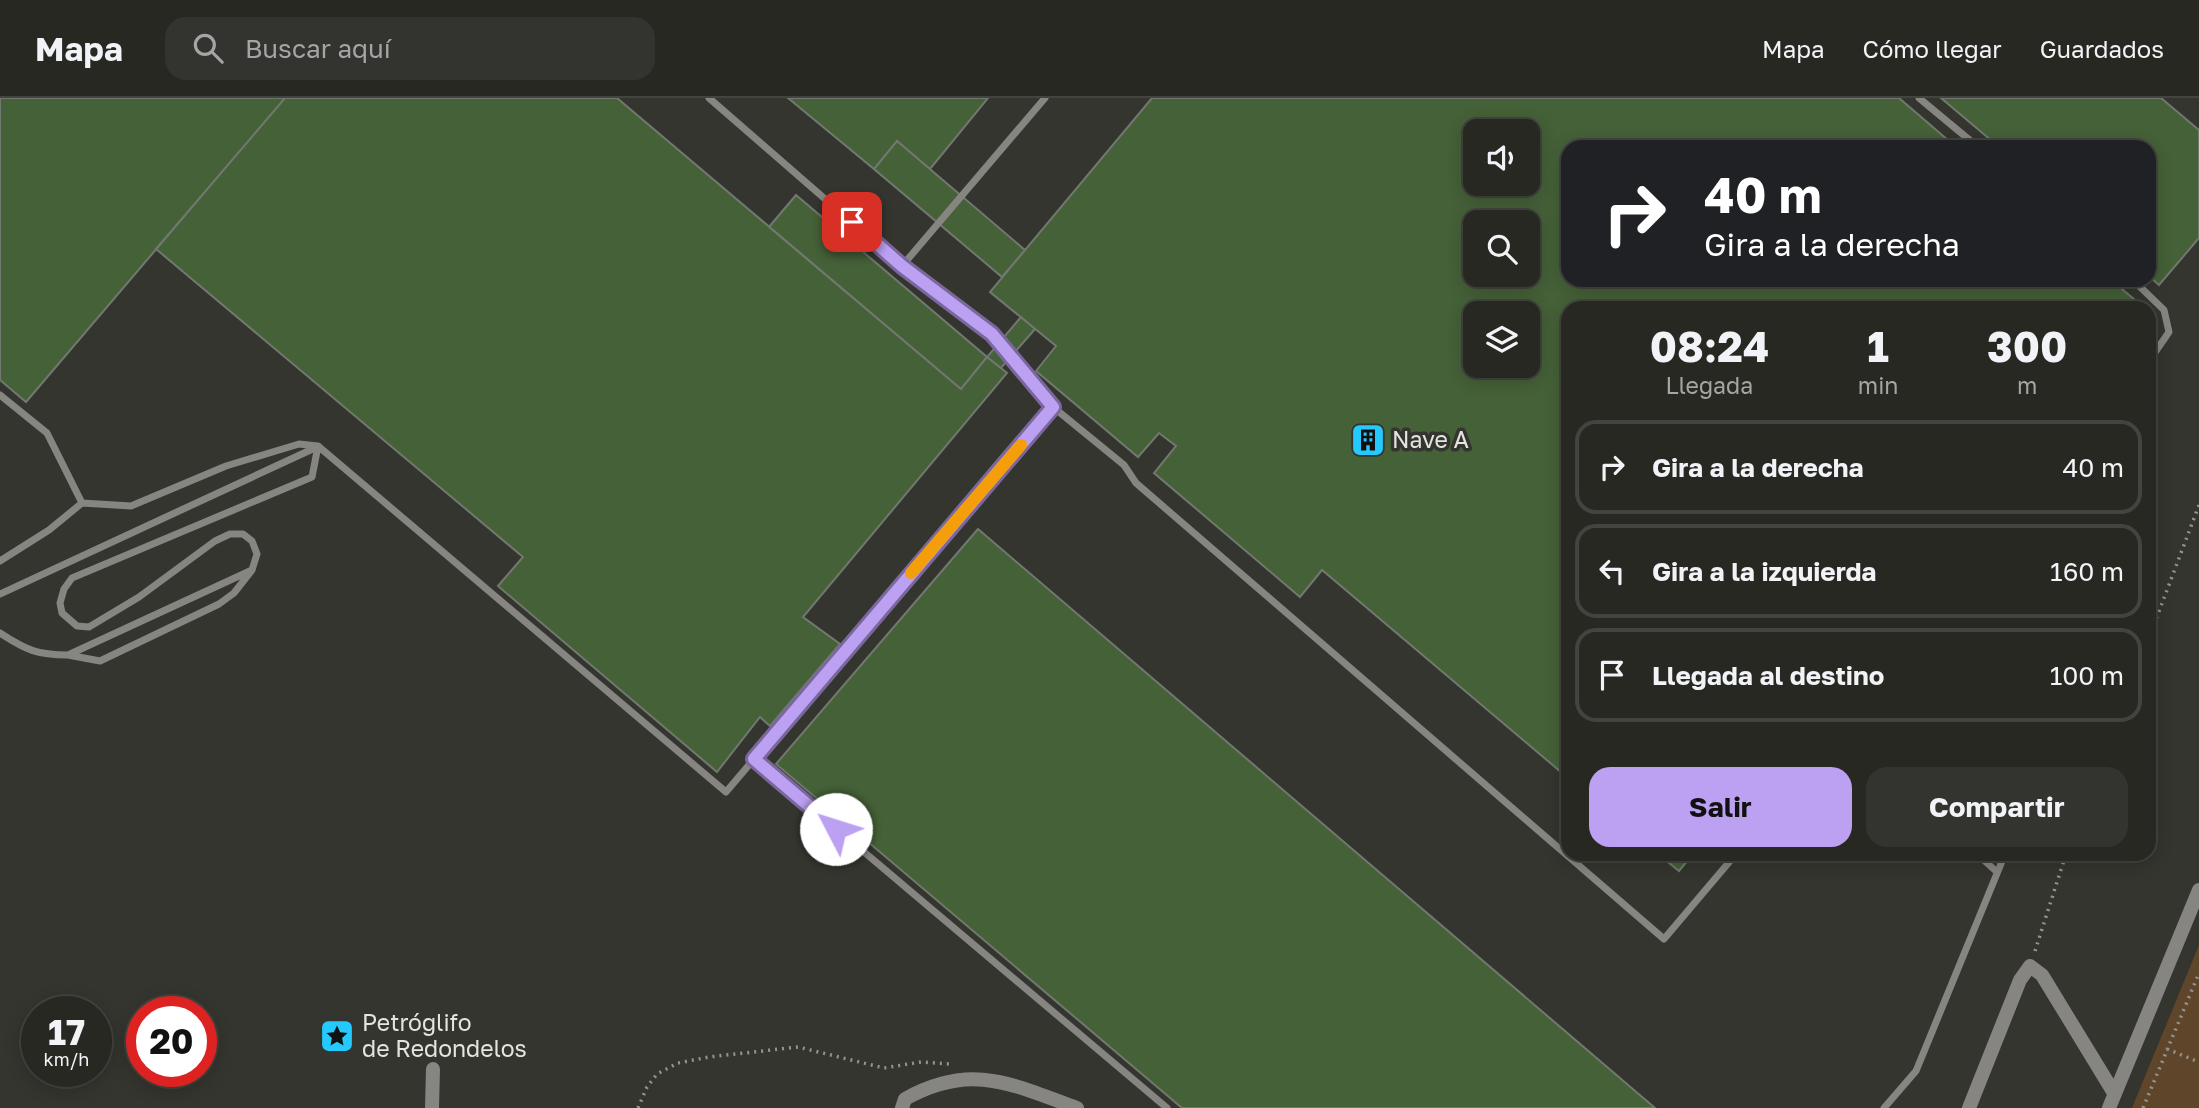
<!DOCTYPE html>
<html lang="es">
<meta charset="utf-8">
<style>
body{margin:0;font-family:"Golos Text",sans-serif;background:#33342f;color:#f1f3f6;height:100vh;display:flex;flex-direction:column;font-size:26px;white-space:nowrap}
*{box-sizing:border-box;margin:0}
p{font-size:23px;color:#a4a6a5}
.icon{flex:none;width:38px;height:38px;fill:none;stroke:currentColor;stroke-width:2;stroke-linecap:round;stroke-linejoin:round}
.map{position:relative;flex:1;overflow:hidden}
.sheet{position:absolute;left:1561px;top:203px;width:595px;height:560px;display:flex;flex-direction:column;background:#272822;border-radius:21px;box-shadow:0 4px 18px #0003,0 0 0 2px #434440}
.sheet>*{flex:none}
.banner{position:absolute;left:1561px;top:42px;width:595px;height:147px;border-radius:21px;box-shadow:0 4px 18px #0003,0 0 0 2px #434440;background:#202124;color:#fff;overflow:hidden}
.buttons{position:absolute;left:1463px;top:21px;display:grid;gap:14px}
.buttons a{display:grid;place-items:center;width:77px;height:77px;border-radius:14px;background:#272822;box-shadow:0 4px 18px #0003,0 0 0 2px #434440;font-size:35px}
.speed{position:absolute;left:21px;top:898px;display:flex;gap:14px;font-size:35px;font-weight:700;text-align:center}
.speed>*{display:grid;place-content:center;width:91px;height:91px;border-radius:50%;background:#272822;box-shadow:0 4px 18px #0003,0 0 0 2px #434440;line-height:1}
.speed small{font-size:18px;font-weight:400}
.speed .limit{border:10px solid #d22;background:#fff;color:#111}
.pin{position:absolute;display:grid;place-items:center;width:60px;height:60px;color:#fff;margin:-30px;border-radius:14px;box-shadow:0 4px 10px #0006}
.me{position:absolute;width:77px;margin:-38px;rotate:310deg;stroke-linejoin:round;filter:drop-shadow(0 0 5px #0008)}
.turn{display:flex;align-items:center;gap:24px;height:147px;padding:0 28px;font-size:32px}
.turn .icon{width:91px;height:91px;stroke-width:2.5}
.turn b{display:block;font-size:49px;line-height:60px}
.eta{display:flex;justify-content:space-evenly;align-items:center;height:119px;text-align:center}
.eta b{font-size:42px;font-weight:700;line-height:49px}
.primary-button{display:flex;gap:14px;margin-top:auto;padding:14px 28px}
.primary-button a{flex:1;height:80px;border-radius:21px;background:#bca0f2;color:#111;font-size:28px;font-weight:700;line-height:80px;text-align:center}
.primary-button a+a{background:#33342f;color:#f1f3f6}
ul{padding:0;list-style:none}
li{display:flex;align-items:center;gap:21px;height:94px;margin:0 14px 10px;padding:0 14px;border:4px solid #434440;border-radius:21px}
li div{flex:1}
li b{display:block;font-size:26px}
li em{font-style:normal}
header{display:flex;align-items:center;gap:42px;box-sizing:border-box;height:98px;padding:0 35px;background:#272822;border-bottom:2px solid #434440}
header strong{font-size:33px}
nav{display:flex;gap:38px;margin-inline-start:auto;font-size:24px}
.search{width:490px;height:63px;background:#33342f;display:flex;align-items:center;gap:18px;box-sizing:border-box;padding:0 24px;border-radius:21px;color:#a4a6a5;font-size:26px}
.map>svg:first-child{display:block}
.green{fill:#5f462a}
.building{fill:#456138;stroke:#727870;stroke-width:2;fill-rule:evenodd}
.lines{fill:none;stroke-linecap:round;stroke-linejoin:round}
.path{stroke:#949590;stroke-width:3.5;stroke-dasharray:2 5;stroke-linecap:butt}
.lane{stroke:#868581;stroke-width:7}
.street{stroke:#868581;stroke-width:14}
.route-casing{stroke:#7a689d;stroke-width:18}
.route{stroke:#bca0f2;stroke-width:12}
.slow{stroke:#f59e0b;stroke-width:12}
.labels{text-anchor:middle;stroke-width:7;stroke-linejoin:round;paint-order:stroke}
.poi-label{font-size:23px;fill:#e4e5e0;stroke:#34352e;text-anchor:start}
</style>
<header>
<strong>Mapa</strong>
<div class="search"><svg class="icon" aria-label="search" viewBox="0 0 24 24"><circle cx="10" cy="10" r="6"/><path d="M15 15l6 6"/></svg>Buscar aquí</div>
<nav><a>Mapa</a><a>Cómo llegar</a><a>Guardados</a></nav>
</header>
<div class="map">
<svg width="2199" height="1010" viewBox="0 0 2199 1010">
<rect width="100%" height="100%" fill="#34352e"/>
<path class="green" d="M2199,847V1010H2132Z"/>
<path class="building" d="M0,0H285L26,304L0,282Z
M285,0H617L961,291L987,259L1007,275L803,519L840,546L770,628L760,619L717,674L498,488L523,459L156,151Z
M788,0H988L930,71L897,43L874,71Z
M1152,0H1899L1956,49H1568V182H2111L2134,201L2126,210H1568V680L1322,472L1300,499L1154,375L1176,348L1159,335L1138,359L1036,273L1056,248L990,194ZM1475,33H1528V86H1475ZM1475,124H1528V177H1475ZM1475,215H1528V268H1475Z
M1941,0H2161L2199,32V140L2159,187L2149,178V49H1999Z
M897,43L1025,152L1002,179L874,71Z
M796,97L987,259L961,291L769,129Z
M1021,219L1035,231L1001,270L987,259Z
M978,431L1655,1010H1182L776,666Z
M1658,756H1693L1679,773Z"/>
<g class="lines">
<path class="path" d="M2149,540L2199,407
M2035,853L2066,756
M2167,951L2199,964
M638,1010L647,989L657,976L678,965L709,959L798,949L884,970L921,964L949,966
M2143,1010L2199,875"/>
<path class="lane" d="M709,0L902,168L992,236L1053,309L1124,367L1136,385L1664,841L1736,756
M1919,0L1978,49
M902,168L1045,0
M2133,182L2164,212L2169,234L2149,263
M0,297L47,335L82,405
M0,463L49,432L82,405L131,408L226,368L299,346L318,348L726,694L1053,309
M0,496L317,349
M0,535C26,552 37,557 68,557L252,472L257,456L252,443L243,436H230L215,443L139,499L89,529L77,528L62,515L60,505L64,491L72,480L312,379L318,348
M68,557L100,563L219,506L234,495L252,472
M754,661L1167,1010
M1977,756L1997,774
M1884,1010L1916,973L2005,756"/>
<path class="street" d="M432,1010L433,971
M902,1010L905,1001C971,964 1011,986 1077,1010
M1969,1010L2020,882L2030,868L2042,877L2114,995
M2109,1010L2199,792"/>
</g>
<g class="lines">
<g class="route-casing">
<path id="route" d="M836,731L754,661L1053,309L992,236L902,168L852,124"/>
</g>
<use href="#route" class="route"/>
<path class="slow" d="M911,475L1021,347"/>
</g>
<defs>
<g id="building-square" transform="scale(1.75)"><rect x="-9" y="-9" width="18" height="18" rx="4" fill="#24c9fe" stroke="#34352e"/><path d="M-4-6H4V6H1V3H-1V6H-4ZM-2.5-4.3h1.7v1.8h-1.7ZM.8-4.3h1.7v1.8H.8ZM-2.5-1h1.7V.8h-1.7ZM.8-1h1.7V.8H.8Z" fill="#111"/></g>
<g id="sight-square" transform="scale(1.75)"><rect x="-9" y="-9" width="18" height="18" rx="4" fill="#24c9fe" stroke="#34352e"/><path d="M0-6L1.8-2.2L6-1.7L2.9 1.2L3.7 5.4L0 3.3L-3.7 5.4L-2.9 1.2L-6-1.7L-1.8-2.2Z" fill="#111"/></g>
</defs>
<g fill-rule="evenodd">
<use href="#building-square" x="1368" y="342"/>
<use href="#sight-square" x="337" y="938"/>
</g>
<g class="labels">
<g class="poi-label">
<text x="1392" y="350">Nave A</text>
<text x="362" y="933">Petróglifo<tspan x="362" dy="26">de Redondelos</tspan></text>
</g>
</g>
</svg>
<div class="buttons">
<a><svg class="icon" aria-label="sound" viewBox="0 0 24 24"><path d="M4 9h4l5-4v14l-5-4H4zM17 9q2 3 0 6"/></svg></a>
<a><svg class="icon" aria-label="search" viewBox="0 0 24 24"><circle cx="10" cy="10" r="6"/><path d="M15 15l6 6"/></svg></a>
<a><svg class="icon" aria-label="layers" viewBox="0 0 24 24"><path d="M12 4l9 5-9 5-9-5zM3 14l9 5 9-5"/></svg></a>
</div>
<div class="speed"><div>17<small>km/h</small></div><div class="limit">20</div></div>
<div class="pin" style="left:852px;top:124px;background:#d93025"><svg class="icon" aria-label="arrive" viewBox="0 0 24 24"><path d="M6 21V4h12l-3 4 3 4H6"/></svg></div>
<svg class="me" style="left:836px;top:731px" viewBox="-20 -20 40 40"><circle r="19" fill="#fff"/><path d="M0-13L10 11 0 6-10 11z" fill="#bca0f2"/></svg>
<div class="banner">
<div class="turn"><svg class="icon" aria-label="right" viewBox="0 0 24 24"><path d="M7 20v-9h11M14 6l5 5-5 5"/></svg><div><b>40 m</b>Gira a la derecha</div></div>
</div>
<section class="sheet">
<div class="eta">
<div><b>08:24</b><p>Llegada</p></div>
<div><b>1</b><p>min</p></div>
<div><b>300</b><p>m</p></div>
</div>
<ul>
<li><svg class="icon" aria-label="right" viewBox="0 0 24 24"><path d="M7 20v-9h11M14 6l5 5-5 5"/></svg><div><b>Gira a la derecha</b></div><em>40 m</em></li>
<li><svg class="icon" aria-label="left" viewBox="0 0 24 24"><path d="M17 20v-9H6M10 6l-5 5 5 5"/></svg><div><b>Gira a la izquierda</b></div><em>160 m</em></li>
<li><svg class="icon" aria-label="arrive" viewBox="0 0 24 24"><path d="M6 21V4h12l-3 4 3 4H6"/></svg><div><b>Llegada al destino</b></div><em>100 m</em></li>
</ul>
<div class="primary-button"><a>Salir</a><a>Compartir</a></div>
</section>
</div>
